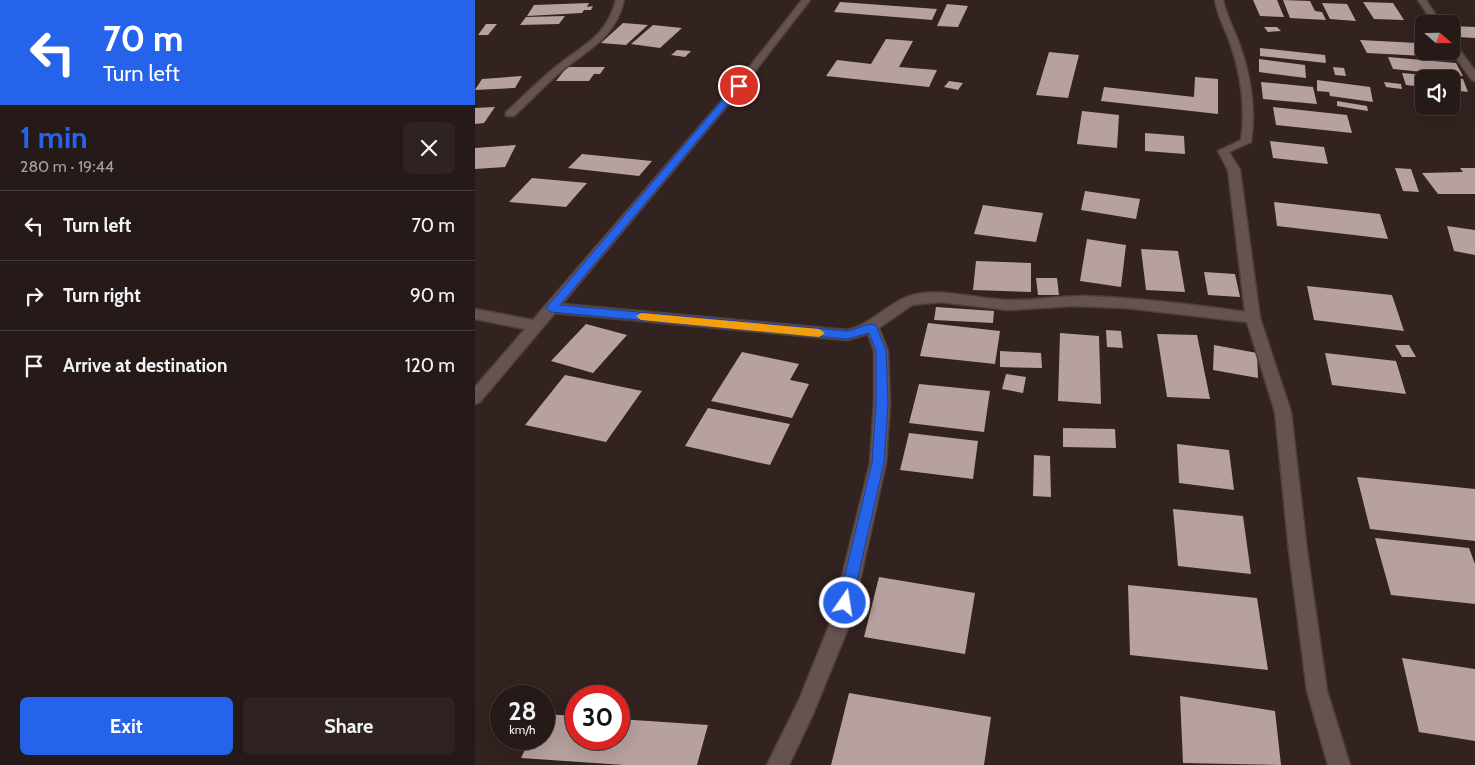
<!DOCTYPE html>
<meta charset="utf-8">
<style>
body{margin:0;font-family:Cabin,sans-serif;background:#2e2321;color:#f1f3f6;height:100vh;display:flex;flex-direction:column;font-size:19px;white-space:nowrap}
*{box-sizing:border-box;margin:0}
p{font-size:16px;color:#a4a1a2}
.icon{flex:none;width:28px;height:28px;fill:none;stroke:currentColor;stroke-width:2;stroke-linecap:round;stroke-linejoin:round}
.map{position:relative;flex:1;overflow:hidden}
.sheet{display:flex;flex-direction:column;background:#261a18;width:475px}
.sheet>*{flex:none}
.guide{background:#2563eb;color:#fff;overflow:hidden}
.needle{width:32px;rotate:110deg}
.tools{position:absolute;left:940px;top:15px;display:grid;gap:10px}
.tools a{display:grid;place-items:center;width:45px;height:45px;border-radius:8px;background:#261a18;box-shadow:0 5px 20px #0002,0 0 0 1px #423837;font-size:25px}
.speed{position:absolute;left:15px;top:685px;display:flex;gap:10px;font-size:25px;font-weight:700;text-align:center}
.speed>*{display:grid;place-content:center;width:65px;height:65px;border-radius:50%;background:#261a18;box-shadow:0 5px 20px #0002,0 0 0 1px #423837;line-height:1}
.speed small{font-size:12px;font-weight:400}
.speed .limit{border:8px solid #d22;background:#fff;color:#111}
.pin{position:absolute;display:grid;place-items:center;width:42px;height:42px;color:#fff;margin:-21px;border:2px solid #fff;border-radius:50%;box-shadow:0 1px 5px #0007}
.me{position:absolute;width:55px;margin:-28px;rotate:13deg;stroke-linejoin:round;filter:drop-shadow(0 0 4px #0008)}
.turn{display:flex;align-items:center;gap:18px;height:105px;padding:0 20px;font-size:22px}
.turn .icon{width:65px;height:65px;stroke-width:2.5}
.turn b{display:block;font-size:35px;line-height:42px}
.round{display:grid;place-items:center;flex:none;width:52px;height:52px;border-radius:8px;background:#2e2321}
.head{display:flex;align-items:center;justify-content:space-between;height:85px;padding:0 20px}
h1{font-size:30px;font-weight:700;line-height:38px;color:#2563eb}
.primary-button{display:flex;gap:10px;margin-top:auto;padding:10px 20px}
.primary-button a{flex:1;height:58px;border-radius:8px;background:#2563eb;color:#fff;font-size:20px;font-weight:700;line-height:58px;text-align:center}
.primary-button a+a{background:#2e2321;color:#f1f3f6}
ul{padding:0;list-style:none}
li{display:flex;align-items:center;gap:15px;height:70px;padding:0 20px;border-top:1px solid #423837}
li div{flex:1}
li b{display:block;font-size:19px}
li em{font-style:normal}
main{display:flex;flex:1;min-height:0}
.map>svg:first-child{display:block}
.building{fill:#b7a19e}
.lines{fill:none;stroke-linecap:round;stroke-linejoin:round}
.minor-casing{stroke:#4d3f3d;stroke-width:3}
.minor{fill:#665250;fill-rule:evenodd}
.route{fill:#2563eb;stroke:#184099}
.slow{fill:#f59e0b}
</style>
<main>
<section class="sheet">
<div class="guide">
<div class="turn"><svg class="icon" aria-label="left" viewBox="0 0 24 24"><path d="M17 20v-9H6M10 6l-5 5 5 5"/></svg><div><b>70 m</b>Turn left</div></div>
</div>
<div class="head"><div><h1>1 min</h1><p>280 m · 19:44</p></div><a class="round"><svg class="icon" aria-label="close" viewBox="0 0 24 24"><path d="M6 6l12 12M18 6L6 18"/></svg></a></div>
<ul>
<li><svg class="icon" aria-label="left" viewBox="0 0 24 24"><path d="M17 20v-9H6M10 6l-5 5 5 5"/></svg><div><b>Turn left</b></div><em>70 m</em></li>
<li><svg class="icon" aria-label="right" viewBox="0 0 24 24"><path d="M7 20v-9h11M14 6l5 5-5 5"/></svg><div><b>Turn right</b></div><em>90 m</em></li>
<li><svg class="icon" aria-label="arrive" viewBox="0 0 24 24"><path d="M6 21V4h12l-3 4 3 4H6"/></svg><div><b>Arrive at destination</b></div><em>120 m</em></li>
</ul>
<div class="primary-button"><a>Exit</a><a>Share</a></div>
</section>
<div class="map">
<svg width="1000" height="765" viewBox="0 0 1000 765">
<rect width="100%" height="100%" fill="#322220"/>
<path class="building" d="M778,0H802L809,17L785,16Z
M808,0L835,1L840,11L847,12L851,20L815,18Z
M365,2L462,9L457,20L359,12Z
M888,2L918,3L929,20L899,19Z
M114,3L112,7L118,6L116,10H109L107,13L52,16L59,5Z
M847,3L872,4L881,21L855,19Z
M472,4L493,6L483,27L462,26Z
M90,16L84,24L45,25L51,17Z
M148,23L173,25L151,45L126,43Z
M11,24H22L13,35H3Z
M178,25L207,28L185,48L156,44Z
M976,26L1000,27V38L983,37Z
M789,27H802L806,31L793,32Z
M411,39L438,41L424,67L462,70L454,87L351,76L362,60L396,64Z
M885,40L942,43L950,56L892,53Z
M785,48L850,55L851,63L785,56Z
M202,50L216,51L210,57L196,55Z
M574,52L604,55L593,98L561,95Z
M913,57L981,63L988,76L918,69Z
M784,59L830,65L831,78L784,72Z
M92,67H130L125,74H119L114,81H81Z
M858,67L869,68L871,76L860,75Z
M927,73L971,77V79H949V87L931,85Z
M47,76L40,88L0,90L7,79Z
M720,77L743,79V114L626,101L629,87L719,97Z
M976,78L988,79L993,92L976,90Z
M842,80L895,87L898,102L855,96L854,92L842,91Z
M474,81L488,83L483,90L469,87Z
M786,82L838,87L842,104L788,99Z
M909,82L926,84L927,89L911,87Z
M862,101L892,106L893,111L862,106Z
M20,107L9,123L0,124V108Z
M798,107L872,115L877,133L801,125Z
M607,111L644,115L642,148L602,144Z
M670,133L709,136L710,154L670,151Z
M795,141L849,147L853,164L798,158Z
M41,145L30,167L0,169V148Z
M107,154L177,161L164,176L93,168Z
M920,168L936,169L944,192L928,191Z
M985,168H1000V194H963L947,173L988,172Z
M57,178L112,183L91,207L34,202Z
M610,191L665,199L661,219L606,210Z
M799,202L905,214L913,239L802,226Z
M508,205L568,213L561,242L499,234Z
M972,226L1000,230V255L979,251Z
M612,239L651,245L646,287L605,281Z
M666,249L703,251L710,292L671,290Z
M501,261L556,263V292L498,290Z
M729,272L760,274L765,297L733,295Z
M561,278H582L584,295H563Z
M832,286L917,295L929,331L839,320Z
M461,307L519,311L518,323L459,320Z
M453,323L525,331L520,364L445,356Z
M111,324L152,335L118,373L76,361Z
M631,330L646,331L648,348L632,347Z
M585,333L624,336L626,404L583,401Z
M682,334L722,335L735,399L692,397Z
M739,345L782,353L783,378L738,370Z
M920,345H934L941,357H927Z
M525,351L566,353L567,368L525,367Z
M267,352L324,364L315,380L334,384L317,418L236,401Z
M850,353L921,361L931,394L857,385Z
M531,374L551,377L548,393L527,389Z
M90,375L167,391L131,442L50,425Z
M444,384L515,391L509,432L434,423Z
M233,408L315,424L295,465L210,446Z
M588,428L640,429L641,448L588,447Z
M434,433L503,441L498,479L425,470Z
M702,444L754,450L759,490L704,483Z
M559,455L575,456L576,497L558,496Z
M882,477L1000,489V541L895,529Z
M698,509L768,516L776,574L703,566Z
M900,538L994,548L1000,564V604L916,595Z
M404,577L500,593L490,654L389,637Z
M653,585L782,598L793,670L655,655Z
M927,658L1000,669V741L944,732Z
M374,693L516,717L509,765H356Z
M705,696L800,711L806,765L708,763Z
M69,714L101,716V739H144V719L233,725L222,765H149L46,758L55,739H69Z"/>
<g class="lines">
<g class="minor-casing">
<path id="minor" d="M141,0H149C140,39 112,50 84,73C68,87 54,102 39,116H31V112C47,98 61,83 77,70C104,47 132,38 141,0Z
M327,0H335L267,88L87,304L372,330C399,324 415,299 442,294C472,289 503,299 533,300C558,301 583,296 608,296C662,298 717,304 770,312L753,170L743,151L766,140C771,106 766,73 754,40C749,27 742,14 740,0H748C751,15 759,29 764,43C776,76 781,108 776,142L754,152L765,170L785,318L816,412L832,551L852,691L875,765H853L832,691L814,551L800,412L772,322L651,308L599,306L533,310L465,302L437,305L404,328L413,351L415,403L411,463L376,621L338,714L314,765H292L324,700L356,621L395,463L399,403V351L393,334L372,340L80,313L5,402L0,404V387L50,329L0,319V309L58,320L261,84Z
M943,0H951L967,24H959Z
M976,41L979,42L1000,71V81L997,80L976,51Z"/>
</g>
<use href="#minor" class="minor"/>
</g>
<path class="route" d="M261,84L268,86L85,305L372,331C381,330 392,322 401,325L411,351L413,403L409,463L377,603L375,608L370,611L365,608L363,603L397,463L401,403V351L394,333L372,339L76,312L71,308Z"/>
<path class="slow" d="M166,313L344,329L350,333L344,337L166,320L161,316Z"/>
</svg>
<div class="tools">
<a><svg class="needle" viewBox="-14 -14 28 28"><path d="M0-13l5 13h-10z" fill="#e53935"/><path d="M0 13l5-13h-10z" fill="#a4a1a2"/></svg></a>
<a><svg class="icon" aria-label="sound" viewBox="0 0 24 24"><path d="M4 9h4l5-4v14l-5-4H4zM17 9q2 3 0 6"/></svg></a>
</div>
<div class="speed"><div>28<small>km/h</small></div><div class="limit">30</div></div>
<div class="pin" style="left:264px;top:86px;background:#d93025"><svg class="icon" aria-label="arrive" viewBox="0 0 24 24"><path d="M6 21V4h12l-3 4 3 4H6"/></svg></div>
<svg class="me" style="left:370px;top:603px" viewBox="-20 -20 40 40"><circle r="17" fill="#2563eb" stroke="#fff" stroke-width="3"/><path d="M0-11L8 9 0 5-8 9z" fill="#fff"/></svg>
</div>
</main>
